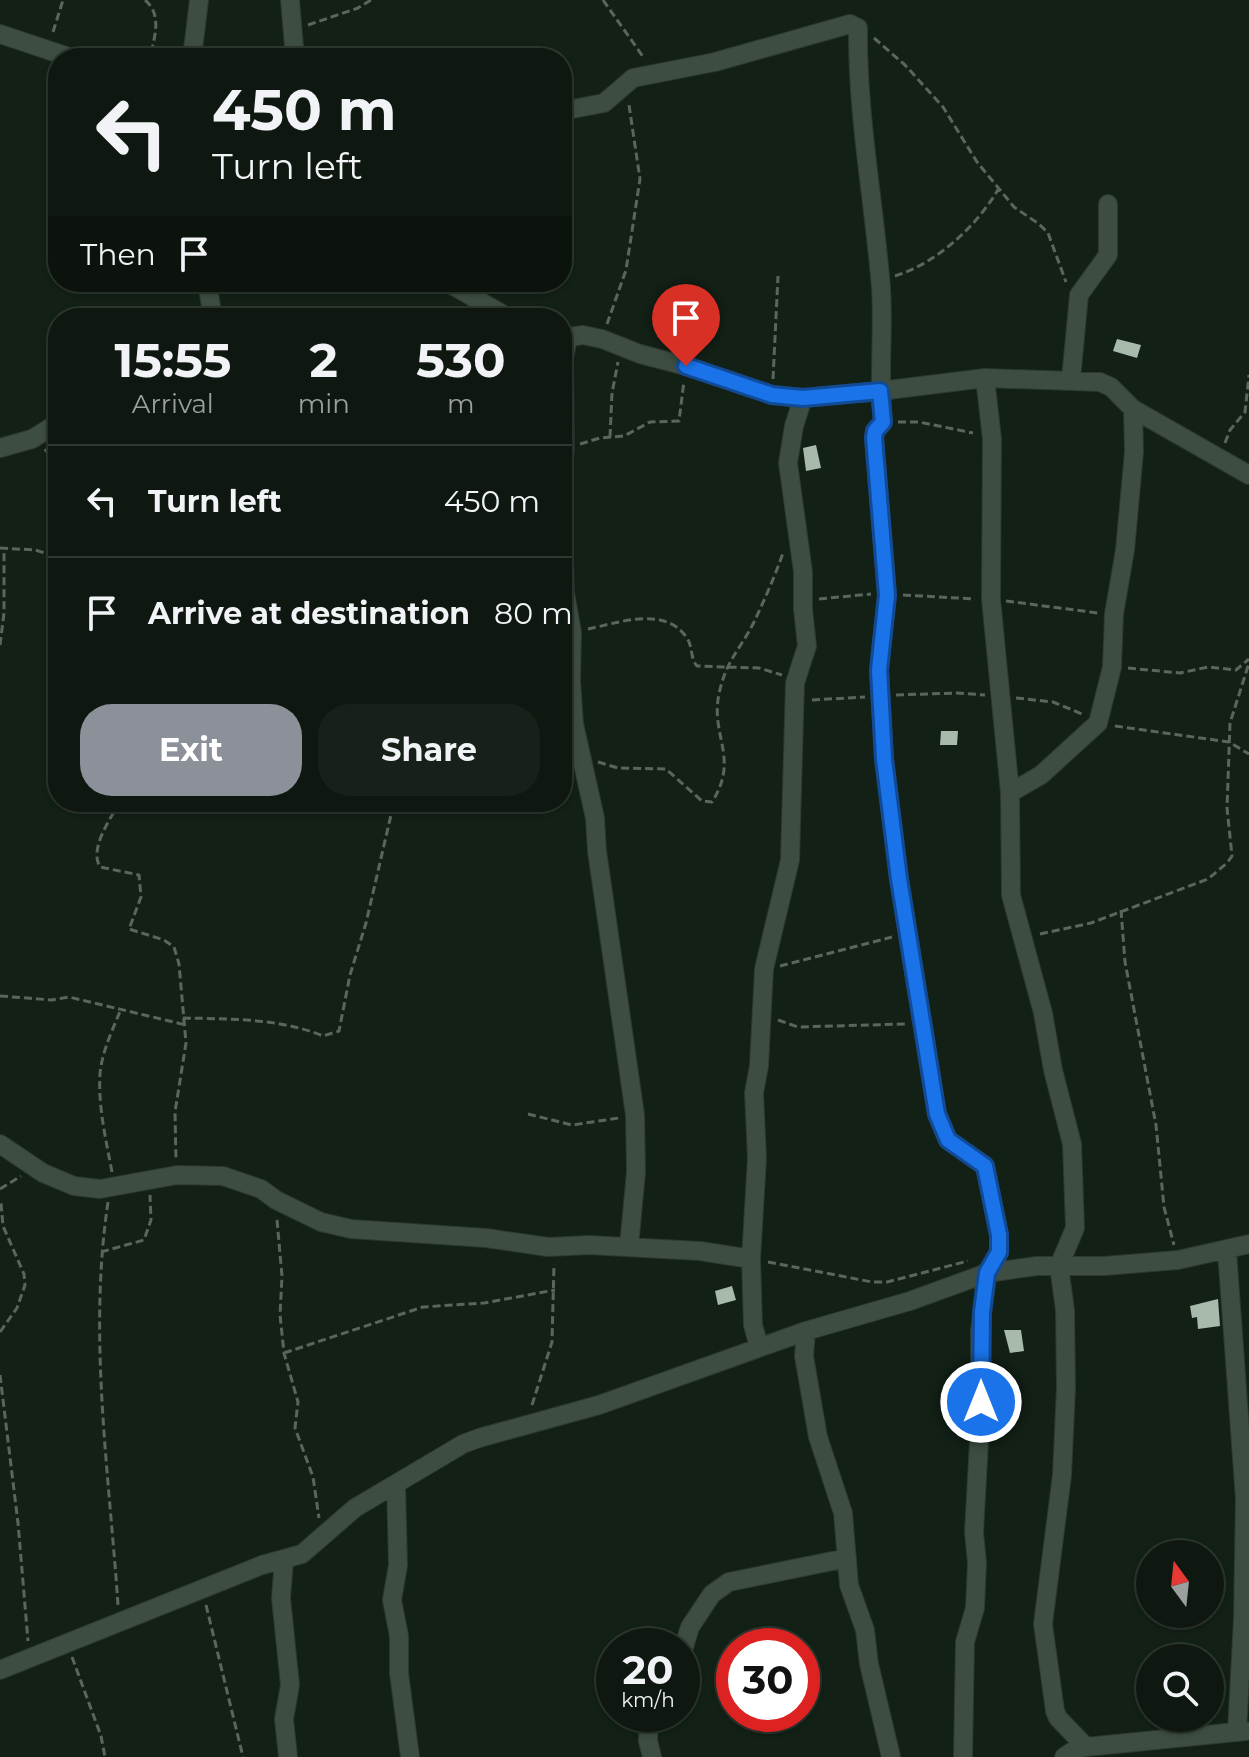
<!DOCTYPE html>
<style>
body{margin:0;font-family:Montserrat,sans-serif;background:#172119;color:#f1f3f6;height:100vh;display:flex;flex-direction:column;font-size:30px;white-space:nowrap}
*{box-sizing:border-box;margin:0}
p{font-size:26px;color:#9ba09f}
.icon{flex:none;width:44px;height:44px;fill:none;stroke:currentColor;stroke-width:2;stroke-linecap:round;stroke-linejoin:round}
.map{position:relative;flex:1;overflow:hidden}
.panel{position:absolute;left:48px;top:308px;width:524px;height:504px;display:flex;flex-direction:column;background:#0e1810;border-radius:32px;box-shadow:0 2px 6px #0004,0 0 0 2px #2e3730}
.panel>*{flex:none}
.hud{position:absolute;left:48px;top:48px;width:524px;height:244px;border-radius:32px;box-shadow:0 2px 6px #0004,0 0 0 2px #2e3730;background:#0e1810;color:#f1f3f6;overflow:hidden}
.needle{width:52px;rotate:345deg}
.controls{position:absolute;left:1136px;top:1540px;display:grid;gap:16px}
.controls a{display:grid;place-items:center;width:88px;height:88px;border-radius:50%;background:#0e1810;box-shadow:0 2px 6px #0004,0 0 0 2px #2e3730;font-size:40px}
.speed{position:absolute;left:596px;top:1628px;display:flex;gap:16px;font-size:40px;font-weight:700;text-align:center}
.speed>*{display:grid;place-content:center;width:104px;height:104px;border-radius:50%;background:#0e1810;box-shadow:0 2px 6px #0004,0 0 0 2px #2e3730;line-height:1}
.speed small{font-size:20px;font-weight:400}
.speed .limit{border:12px solid #d22;background:#fff;color:#111}
.pin{position:absolute;display:grid;place-items:center;width:68px;height:68px;color:#fff;margin:-82px -34px;border-radius:50% 50% 50% 0;rotate:-45deg;box-shadow:0 0 8px #0007}
.pin .icon{rotate:45deg}
.me{position:absolute;width:88px;margin:-44px;rotate:0deg;stroke-linejoin:round;filter:drop-shadow(0 0 6px #0008)}
.turn{display:flex;align-items:center;gap:28px;height:168px;padding:0 32px;font-size:36px}
.turn .icon{width:104px;height:104px;stroke-width:2.5}
.turn b{display:block;font-size:56px;line-height:68px}
.then{display:flex;align-items:center;height:76px;padding:0 32px;background:#0003;gap:16px;font-size:30px}
.eta{display:flex;justify-content:space-evenly;align-items:center;height:136px;text-align:center}
.eta b{font-size:48px;font-weight:700;line-height:56px}
.action{display:flex;gap:16px;margin-top:auto;padding:16px 32px}
.action a{flex:1;height:92px;border-radius:32px;background:#8c9099;color:#fff;font-size:32px;font-weight:700;line-height:92px;text-align:center}
.action a+a{background:#172119;color:#f1f3f6}
ul{padding:0;list-style:none}
li{display:flex;align-items:center;gap:24px;height:112px;padding:0 32px;border-top:2px solid #2e3730}
li div{flex:1}
li b{display:block;font-size:30px}
li em{font-style:normal}
.map>svg:first-child{display:block}
.building{fill:#a8baac}
.lines{fill:none;stroke-linecap:round;stroke-linejoin:round}
.minor-casing{stroke:#2e3830;stroke-width:20}
.path{stroke:#5a665d;stroke-width:3;stroke-dasharray:8 4;stroke-linecap:butt}
.minor{stroke:#3d4d41;stroke-width:18}
.route-casing{stroke:#114b97;stroke-width:20}
.route{stroke:#1a73e8;stroke-width:14}
</style>
<div class="map">
<svg width="1249" height="1757" viewBox="0 0 1249 1757">
<rect width="100%" height="100%" fill="#122016"/>
<path class="building" d="M683,285L697,288L690,313L676,309Z
M1117,339L1141,345L1137,358L1113,351Z
M816,445L821,468L806,471L803,448Z
M941,731H958L957,745H940Z
M732,1286L736,1300L718,1305L715,1291Z
M1218,1299L1220,1326L1198,1329L1197,1317L1192,1318L1190,1306Z
M1004,1330H1021L1024,1351L1010,1353Z"/>
<g class="lines">
<g class="minor-casing">
<path id="minor" d="M290,0L295,58
M0,34L72,58
M192,58L199,0
M562,111L604,103L633,78L715,62L850,24L858,28C857,115 874,201 881,288C884,333 878,377 883,422L875,431L874,438L887,595L879,670L884,759L899,879L937,1114L948,1140L985,1166L999,1235V1252L987,1273L980,1331V1423L974,1532L977,1563L975,1608L965,1642L963,1757
M207,282L213,318
M447,282L509,318
M562,338L583,335L602,339L640,354L686,366L772,395L803,398L880,391L985,378L1100,382L1111,387L1133,409L1249,475
M985,378L992,439L991,599L1010,793L1011,895L1043,1013L1053,1070L1072,1144L1075,1228L1059,1266L1065,1310L1066,1388L1062,1475L1043,1624L1055,1711L1058,1718L1086,1747
M1071,379L1079,295L1108,255V204
M0,448L32,439L58,423
M562,476L565,449L564,359L568,337
M562,485L565,593L572,632L571,681L574,724L595,818L597,851L635,1115L636,1172L629,1246
M1010,793L1041,775L1098,723L1112,667L1114,614L1125,550L1134,452L1133,409
M0,1144L43,1173L74,1186L100,1189L177,1175L223,1176L261,1189L276,1200L321,1222L351,1229L486,1238L548,1247L589,1245L700,1251L751,1259
M1227,1251L1245,1499L1243,1619L1237,1732
M806,1331L804,1356L818,1437L843,1513L849,1585L865,1630L869,1664L891,1757
M759,1347L753,1325L751,1259L757,1158L754,1093L759,1066L764,969L790,860L795,683L807,646L803,609V572L788,463L794,426L803,398
M396,1484L398,1565L392,1600L399,1636V1673L410,1757
M284,1560L281,1598L290,1685L284,1719L288,1757
M682,1653L690,1627L712,1594L729,1582L847,1558
M0,1670L262,1565L302,1554L355,1508L463,1444L479,1438L599,1405L806,1331L910,1301L987,1273L1037,1266H1104L1178,1260L1249,1244
M649,1714L648,1741L652,1757
M1064,1757L1076,1749L1086,1747L1246,1731"/>
</g>
<path class="path" d="M145,0C163,15 154,38 150,58
M603,0L644,58
M308,25L358,8L371,0
M53,32L63,0
M874,38L905,65L943,107L977,162L1014,207L1039,224L1048,233L1066,282
M895,276C937,263 977,226 999,188
M607,324L626,270L640,179L629,105
M773,379L778,276
M898,422H919L973,433
M610,437L612,393L618,362
M1225,443L1230,430L1245,412L1249,375
M580,444L600,438L624,436L650,422L679,421L684,381
M45,449L58,469
M0,548L35,550L58,557
M903,595L975,599
M819,599L871,594
M1006,601L1098,613
M588,629C618,623 665,605 687,638C693,647 690,658 697,666L759,668L782,675
M0,645L4,613V548
M1128,668L1180,673L1208,667L1236,670L1249,659
M896,695L957,693L985,695
M1016,698L1053,702L1082,714
M812,700L865,697
M1115,726L1229,742L1249,754
M598,762L618,768L666,769L702,801L712,802C740,758 710,736 719,694C726,660 740,650 754,622C764,601 775,576 783,553
M120,802C110,819 89,849 100,867L139,875L141,897L129,929L164,940L174,947L179,964L186,1043L175,1112L176,1160
M1121,910L1125,962L1156,1125L1164,1207L1174,1245
M1040,934L1091,923L1208,879L1227,863L1232,856L1227,808L1230,723L1249,663
M780,966L892,937
M0,996L52,1000L69,997L186,1025
M183,1018C228,1019 280,1018 323,1036L339,1031L350,975L366,923L394,802
M778,1020L798,1027L905,1024
M528,1114L572,1125L619,1118
M112,1172C106,1140 98,1107 100,1074C102,1051 113,1029 121,1009
M0,1189L21,1176
M108,1202C88,1335 109,1472 118,1605
M277,1220L282,1276L280,1315L284,1353L298,1402L295,1428L313,1477L319,1518
M101,1252L144,1240L151,1220L150,1195
M768,1262L872,1282H887L968,1261
M0,1332L17,1308L25,1285L24,1274L3,1226L1,1203
M284,1353L423,1307L484,1303L555,1290
M0,1375L18,1523L28,1641
M532,1405L552,1342L554,1264
M206,1605L243,1757
M72,1657L101,1736L105,1757"/>
<use href="#minor" class="minor"/>
</g>
<g class="lines">
<g class="route-casing">
<path id="route" d="M686,366L772,395L803,398L880,391L883,422L875,431L874,438L887,595L879,670L884,759L899,879L937,1114L948,1140L985,1166L999,1235V1252L987,1273L982,1312L981,1402"/>
</g>
<use href="#route" class="route"/>
</g>
</svg>
<div class="controls">
<a><svg class="needle" viewBox="-14 -14 28 28"><path d="M0-13l5 13h-10z" fill="#e53935"/><path d="M0 13l5-13h-10z" fill="#9ba09f"/></svg></a>
<a><svg class="icon" aria-label="search" viewBox="0 0 24 24"><circle cx="10" cy="10" r="6"/><path d="M15 15l6 6"/></svg></a>
</div>
<div class="speed"><div>20<small>km/h</small></div><div class="limit">30</div></div>
<div class="pin" style="left:686px;top:366px;background:#d93025"><svg class="icon" aria-label="arrive" viewBox="0 0 24 24"><path d="M6 21V4h12l-3 4 3 4H6"/></svg></div>
<svg class="me" style="left:981px;top:1402px" viewBox="-20 -20 40 40"><circle r="17" fill="#1a73e8" stroke="#fff" stroke-width="3"/><path d="M0-11L8 9 0 5-8 9z" fill="#fff"/></svg>
<div class="hud">
<div class="turn"><svg class="icon" aria-label="left" viewBox="0 0 24 24"><path d="M17 20v-9H6M10 6l-5 5 5 5"/></svg><div><b>450 m</b>Turn left</div></div>
<div class="then">Then<svg class="icon" aria-label="arrive" viewBox="0 0 24 24"><path d="M6 21V4h12l-3 4 3 4H6"/></svg></div>
</div>
<section class="panel">
<div class="eta">
<div><b>15:55</b><p>Arrival</p></div>
<div><b>2</b><p>min</p></div>
<div><b>530</b><p>m</p></div>
</div>
<ul>
<li><svg class="icon" aria-label="left" viewBox="0 0 24 24"><path d="M17 20v-9H6M10 6l-5 5 5 5"/></svg><div><b>Turn left</b></div><em>450 m</em></li>
<li><svg class="icon" aria-label="arrive" viewBox="0 0 24 24"><path d="M6 21V4h12l-3 4 3 4H6"/></svg><div><b>Arrive at destination</b></div><em>80 m</em></li>
</ul>
<div class="action"><a>Exit</a><a>Share</a></div>
</section>
</div>
